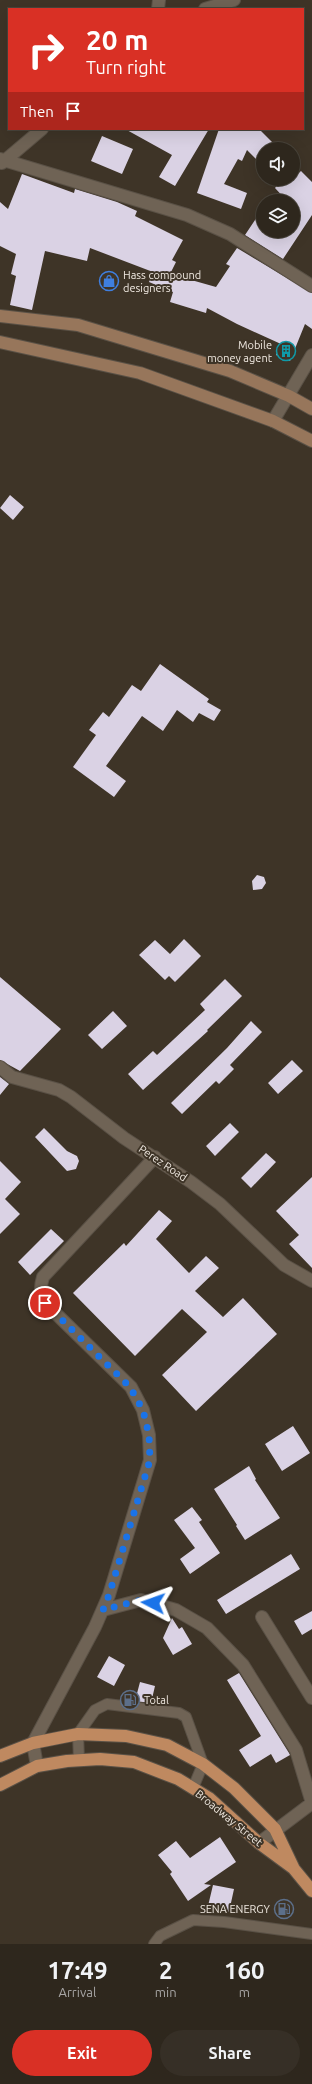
<!DOCTYPE html>
<style>
body{margin:0;font-family:Ubuntu,sans-serif;background:#362f26;color:#f1f3f6;height:100vh;display:flex;flex-direction:column;font-size:15px;white-space:nowrap}
*{box-sizing:border-box;margin:0}
p{font-size:13px;color:#a7a5a4}
.icon{flex:none;width:22px;height:22px;fill:none;stroke:currentColor;stroke-width:2;stroke-linecap:round;stroke-linejoin:round}
.map{position:relative;height:1944px;overflow:hidden}
.sheet{display:flex;flex-direction:column;background:#2e271d;flex:1}
.sheet>*{flex:none}
.guide{position:absolute;left:8px;top:8px;width:296px;height:122px;border-radius:0px;box-shadow:0 4px 16px #0002,0 0 0 1px #49443b;background:#d93025;color:#fff;overflow:hidden}
.tools{position:absolute;left:256px;top:142px;display:grid;gap:8px}
.tools a{display:grid;place-items:center;width:44px;height:44px;border-radius:50%;background:#2e271d;box-shadow:0 4px 16px #0002,0 0 0 1px #49443b;font-size:20px}
.pin{position:absolute;display:grid;place-items:center;width:34px;height:34px;color:#fff;margin:-17px;border:2px solid #fff;border-radius:50%;box-shadow:0 1px 4px #0007}
.me{position:absolute;width:44px;margin:-22px;rotate:274deg;stroke-linejoin:round;filter:drop-shadow(0 0 3px #0008)}
.turn{display:flex;align-items:center;gap:14px;height:84px;padding:0 12px;font-size:18px}
.turn .icon{width:52px;height:52px;stroke-width:2.5}
.turn b{display:block;font-size:28px;line-height:34px}
.then{display:flex;align-items:center;height:38px;padding:0 12px;background:#0003;gap:8px;font-size:15px}
.eta{display:flex;justify-content:space-evenly;align-items:center;height:68px;text-align:center}
.eta b{font-size:24px;font-weight:600;line-height:28px}
.primary-button{display:flex;gap:8px;margin-top:auto;padding:8px 12px}
.primary-button a{flex:1;height:46px;border-radius:24px;background:#d93025;color:#fff;font-size:16px;font-weight:600;line-height:46px;text-align:center}
.primary-button a+a{background:#362f26;color:#f1f3f6}
.map>svg:first-child{display:block}
.building{fill:#dad2e4}
.lines{fill:none;stroke-linecap:round;stroke-linejoin:round}
.lane-casing{stroke:#5a5146;stroke-width:12}
.street-casing{stroke:#5a5146;stroke-width:14}
.secondary-casing{stroke:#5a5146;stroke-width:14}
.primary-casing{stroke:#5a5146;stroke-width:14}
.lane{stroke:#6f6355;stroke-width:10}
.street{stroke:#6f6355;stroke-width:12}
.secondary{stroke:#97765b;stroke-width:12}
.primary{stroke:#bf8960;stroke-width:12}
.route{stroke:#1a73e8;stroke-width:7;stroke-dasharray:0 12.6}
.labels{text-anchor:middle;stroke-width:4;stroke-linejoin:round;paint-order:stroke}
.poi-label{font-size:11px;fill:#f0e9e1;stroke:#3e3427;text-anchor:start}
.street-label{font-size:11px;fill:#f0e9e1;stroke:#3e3427}
</style>
<div class="map">
<svg width="312" height="1944" viewBox="0 0 312 1944">
<rect width="100%" height="100%" fill="#3e3427"/>
<path class="building" d="M125,129H209L175,186L159,177L172,155Z
M219,129H259L279,149H263V166L247,150L242,161L238,159L224,184L247,193L241,209L197,193Z
M102,136L133,149L122,174L91,161Z
M301,171L312,182V215L283,259L245,235L263,208V231H293V201H287L275,188L282,179L291,180Z
M22,174L74,193L75,189L117,202L137,211L135,216L183,240L172,260L176,262L170,274L216,287L230,266L226,264L237,248L312,293V329L305,324L290,361L276,355L281,344L237,324L207,308L206,313L170,302L173,292L149,282L153,272L90,248L87,261L45,251L32,310L10,305L16,276L11,274L16,254L0,246V202L8,209Z
M10,495L24,507L13,520L0,508Z
M160,664L209,699L207,702L221,710L214,721L199,713L193,722L177,710L163,731L142,716L106,766L126,781L114,797L73,767L96,735L89,730L103,712L109,717L132,685L141,691Z
M257,875L264,877L266,883L262,889L253,890L252,881Z
M184,939L201,956L175,982L169,976L165,980L139,955L155,940L170,954Z
M0,977L61,1029L20,1071L0,1060Z
M225,979L242,996L207,1030L208,1031L143,1090L128,1074L153,1051L157,1055L205,1010L200,1004Z
M113,1011L127,1026L102,1049L88,1035Z
M251,1021L262,1032L230,1065L234,1069L219,1084L216,1081L182,1114L171,1103L227,1048Z
M292,1060L303,1071L278,1094L268,1083Z
M0,1077L9,1084L0,1095Z
M230,1123L239,1132L215,1156L206,1146Z
M44,1128L67,1151L77,1156L79,1161L76,1169L67,1171L35,1137Z
M266,1153L276,1162L251,1188L241,1178Z
M0,1161L21,1182L5,1199L20,1214L0,1234Z
M312,1177V1268L289,1244L299,1235L276,1211Z
M159,1210L172,1221L156,1239L189,1273L206,1256L219,1268L195,1291L223,1317L243,1298L277,1334L196,1411L162,1375L207,1332L182,1309L135,1356L73,1293L124,1243L126,1246Z
M51,1229L64,1241L30,1275L18,1262Z
M293,1426L310,1453L282,1471L265,1444Z
M249,1466L256,1479L255,1480L280,1518L245,1540L236,1526L237,1525L214,1489Z
M192,1507L202,1520L199,1522L220,1553L190,1574L180,1559L195,1548L174,1520Z
M291,1554L300,1569L226,1614L217,1600Z
M312,1611V1629L302,1635L294,1621Z
M172,1618L179,1629L182,1627L192,1644L173,1655L163,1638Z
M109,1656L125,1665L114,1686L97,1677Z
M239,1673L289,1753L290,1755L276,1763L271,1754L250,1767L239,1750L261,1736L227,1680Z
M140,1682L155,1686L151,1703L135,1701Z
M220,1837L236,1862L204,1884L211,1885L188,1901L170,1874L172,1872L158,1855L176,1841L190,1858Z
M213,1885L234,1889L229,1912L208,1906Z"/>
<g class="lines">
<g class="lane-casing">
<path id="lane" d="M79,1760L78,1734L95,1710L107,1704L179,1713L186,1717L203,1764L193,1788
M154,1944L160,1936L193,1920L224,1922L312,1934"/>
</g>
<g class="street-casing">
<path id="street" d="M158,9L159,0
M205,9L234,0
M0,159L187,215L230,234L312,286
M2,163L42,129
M273,421L312,355
M0,1067L12,1077L59,1090L71,1097L124,1138L191,1182L220,1204L284,1265L312,1281
M103,1610L141,1600L176,1610L207,1628L243,1665L296,1750L312,1803L259,1843
M262,1617L312,1698
M37,1766L33,1743L95,1627L109,1595L150,1460L149,1435L143,1410L131,1387L45,1303C40,1293 40,1287 43,1277L155,1157"/>
</g>
<g class="secondary-casing">
<path id="secondary" d="M0,316L78,325L230,371L289,396L312,409
M0,342L140,373L273,421L312,441"/>
</g>
<g class="primary-casing">
<path id="primary" d="M0,1756L33,1743L78,1734L126,1736L167,1745L203,1764L234,1788L275,1829L294,1869L312,1891
M0,1785L37,1766L67,1761L100,1759L134,1762L178,1779L209,1798L259,1843L293,1868"/>
</g>
<use href="#lane" class="lane"/>
<use href="#street" class="street"/>
<use href="#secondary" class="secondary"/>
<use href="#primary" class="primary"/>
</g>
<g class="lines">
<path class="route" d="M45,1303L130,1387L143,1410L149,1435L150,1460L109,1595L103,1610L141,1600L153,1603"/>
</g>
<defs>
<g id="shop-ring" transform="scale(1)"><circle r="9.5" fill="#3e3427" stroke="#3f7fe0" stroke-width="1.5"/><path d="M-5-2.5h2.3a2.7 3.5 0 0 1 5.4 0H5L5.5 6h-11ZM-1.5-2.5h3a1.5 2.3 0 0 0-3 0Z" fill="#3f7fe0"/></g>
<g id="building-ring" transform="scale(1)"><circle r="9.5" fill="#3e3427" stroke="#0f9aa8" stroke-width="1.5"/><path d="M-4-6H4V6H1V3H-1V6H-4ZM-2.5-4.3h1.7v1.8h-1.7ZM.8-4.3h1.7v1.8H.8ZM-2.5-1h1.7V.8h-1.7ZM.8-1h1.7V.8H.8Z" fill="#0f9aa8"/></g>
<g id="fuel-ring" transform="scale(1)"><circle r="9.5" fill="#3e3427" stroke="#5c6f8a" stroke-width="1.5"/><path d="M-5.5-6h7V0h2V4h1.3V-2.5L3-4.5l.8-.8L6-3V5H2.5V1h-1V6h-7ZM-4.2-4.7v3.2H.2V-4.7Z" fill="#5c6f8a"/></g>
</defs>
<g fill-rule="evenodd">
<use href="#shop-ring" x="109" y="281"/>
<use href="#building-ring" x="286" y="351"/>
<use href="#fuel-ring" x="130" y="1700"/>
<use href="#fuel-ring" x="284" y="1909"/>
</g>
<g class="labels">
<g class="poi-label">
<text x="123" y="279">Hass compound<tspan x="123" dy="13">designers</tspan></text>
<text x="272" y="349" text-anchor="end">Mobile<tspan x="272" dy="13">money agent</tspan></text>
<text x="144" y="1704">Total</text>
<text x="270" y="1913" text-anchor="end">SENA ENERGY</text>
</g>
<g class="street-label">
<text transform="translate(163 1163) rotate(34)" y="4">Perez Road</text>
<text transform="translate(229 1818) rotate(39)" y="4">Broadway Street</text>
</g>
</g>
</svg>
<div class="tools">
<a><svg class="icon" aria-label="sound" viewBox="0 0 24 24"><path d="M4 9h4l5-4v14l-5-4H4zM17 9q2 3 0 6"/></svg></a>
<a><svg class="icon" aria-label="layers" viewBox="0 0 24 24"><path d="M12 4l9 5-9 5-9-5zM3 14l9 5 9-5"/></svg></a>
</div>
<div class="pin" style="left:45px;top:1303px;background:#d93025"><svg class="icon" aria-label="arrive" viewBox="0 0 24 24"><path d="M6 21V4h12l-3 4 3 4H6"/></svg></div>
<svg class="me" style="left:153px;top:1603px" viewBox="-20 -20 40 40"><path d="M0-17L14 15 0 8-14 15z" fill="#1a73e8" stroke="#fff" stroke-width="4"/></svg>
<div class="guide">
<div class="turn"><svg class="icon" aria-label="right" viewBox="0 0 24 24"><path d="M7 20v-9h11M14 6l5 5-5 5"/></svg><div><b>20 m</b>Turn right</div></div>
<div class="then">Then<svg class="icon" aria-label="arrive" viewBox="0 0 24 24"><path d="M6 21V4h12l-3 4 3 4H6"/></svg></div>
</div>
</div>
<section class="sheet">
<div class="eta">
<div><b>17:49</b><p>Arrival</p></div>
<div><b>2</b><p>min</p></div>
<div><b>160</b><p>m</p></div>
</div>
<div class="primary-button"><a>Exit</a><a>Share</a></div>
</section>
